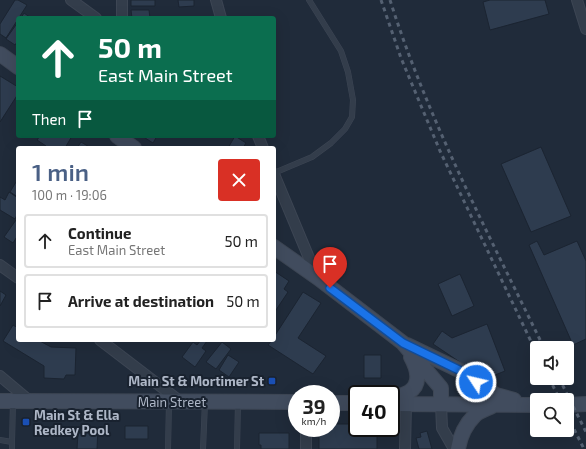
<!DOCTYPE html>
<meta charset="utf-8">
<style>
body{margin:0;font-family:"Exo 2",sans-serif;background:#f6f6f6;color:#222;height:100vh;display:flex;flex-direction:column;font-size:15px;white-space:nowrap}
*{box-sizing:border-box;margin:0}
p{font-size:13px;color:#767676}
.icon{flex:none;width:22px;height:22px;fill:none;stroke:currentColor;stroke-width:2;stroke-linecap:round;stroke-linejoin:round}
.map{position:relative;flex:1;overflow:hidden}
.details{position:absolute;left:16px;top:146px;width:260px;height:196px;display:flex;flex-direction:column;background:#fff;border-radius:4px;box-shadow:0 4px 16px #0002}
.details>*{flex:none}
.top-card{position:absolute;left:16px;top:16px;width:260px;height:122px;border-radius:4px;box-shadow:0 4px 16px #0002;background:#0b6e4f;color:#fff;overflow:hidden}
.buttons{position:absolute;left:530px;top:341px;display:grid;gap:8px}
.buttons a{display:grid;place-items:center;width:44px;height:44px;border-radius:4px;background:#fff;box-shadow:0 4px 16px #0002;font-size:20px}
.speed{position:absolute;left:288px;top:385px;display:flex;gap:8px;font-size:20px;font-weight:700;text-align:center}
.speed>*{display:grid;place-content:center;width:52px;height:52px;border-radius:50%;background:#fff;box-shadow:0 4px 16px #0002;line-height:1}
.speed small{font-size:10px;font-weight:400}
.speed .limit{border:2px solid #111;border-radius:6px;background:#fff;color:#111}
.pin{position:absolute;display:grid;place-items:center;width:34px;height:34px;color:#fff;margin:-41px -17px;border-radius:50% 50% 50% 0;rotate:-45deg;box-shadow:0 0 4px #0007}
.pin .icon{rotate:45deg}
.me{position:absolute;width:44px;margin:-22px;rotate:305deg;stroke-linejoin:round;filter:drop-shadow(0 0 3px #0008)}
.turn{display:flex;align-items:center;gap:14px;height:84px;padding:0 16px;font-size:18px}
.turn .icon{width:52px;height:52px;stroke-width:2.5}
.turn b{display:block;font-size:28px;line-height:34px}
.then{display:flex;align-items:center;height:38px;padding:0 16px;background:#0003;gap:8px;font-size:15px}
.round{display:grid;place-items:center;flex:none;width:42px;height:42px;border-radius:4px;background:#f6f6f6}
.head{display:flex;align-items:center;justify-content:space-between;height:68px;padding:0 16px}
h1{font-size:24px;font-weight:600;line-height:30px;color:#4a6085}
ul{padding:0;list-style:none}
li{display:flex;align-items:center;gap:12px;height:54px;margin:0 8px 6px;padding:0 8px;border:2px solid #e0e0e0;border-radius:4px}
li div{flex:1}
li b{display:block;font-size:15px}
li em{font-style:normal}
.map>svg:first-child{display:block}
.building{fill:#2e3c4f;stroke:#1b2431}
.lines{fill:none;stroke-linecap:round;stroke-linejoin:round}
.lane-casing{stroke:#3d4654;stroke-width:6}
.street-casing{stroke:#3d4654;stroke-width:12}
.secondary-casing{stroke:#3d4654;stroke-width:16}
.lane{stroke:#333d4b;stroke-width:5}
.street{stroke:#333d4b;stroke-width:10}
.secondary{stroke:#414c5e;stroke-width:14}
.rail{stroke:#556172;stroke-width:3;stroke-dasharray:4 4;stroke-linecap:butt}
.route-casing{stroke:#114b97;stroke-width:10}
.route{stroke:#1a73e8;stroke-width:7}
.transit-dot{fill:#1a4fb4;stroke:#19222f;stroke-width:1.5}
.labels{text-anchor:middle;stroke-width:4;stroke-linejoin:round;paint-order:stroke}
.poi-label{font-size:13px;font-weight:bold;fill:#aeb7c7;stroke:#19222f;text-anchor:end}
.street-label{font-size:13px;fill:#aeb7c7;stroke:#19222f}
</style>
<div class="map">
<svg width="586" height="449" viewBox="0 0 586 449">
<rect width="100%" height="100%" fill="#202b3a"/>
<path class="building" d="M15,0H18L27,5L6,38L0,34V24Z
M131,0H155V6H131Z
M178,0H194V6L179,7Z
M490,0H545L549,14L490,30L483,2Z
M131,10H149L150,18H132Z
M24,13L31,18H21Z
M18,22V41L15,45L6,39Z
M0,76L18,87V94L0,122Z
M40,136H72L65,148H44L46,146L37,140Z
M142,136H157L153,143Z
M235,136L246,143L243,148H228Z
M81,142L91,148H77Z
M541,147L571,216L531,232L501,164Z
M16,182L18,183V197L10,192Z
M9,192L18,198V213L15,219L0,210V197L5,200Z
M16,220L18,221V235L13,243L4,237Z
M537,241L544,255L577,241L586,261V339L573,345L529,245Z
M274,271L289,281L284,289L288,292L274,313Z
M460,274L474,306L452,316L438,284Z
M0,291L6,295L0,306Z
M303,292L321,303L298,338L326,356L313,374L268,345L272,340H274V337Z
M487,324L505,371L485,379L433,344L442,331L452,338Z
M13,325L18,328V340H38L51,347L76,348L75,375H66L64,379L44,378V366L3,341Z
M201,340L207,341L202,348L206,351L195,367L182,357L193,342L197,345Z
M222,342L231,349L216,369L206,362Z
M228,355L239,362L229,377L219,370Z
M364,355H381V378H364Z
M331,424H357V428H377V449H319V428H331Z
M125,426H148V439H125Z
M83,427L98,428L97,449H77L78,433H83Z
M427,431L432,449H419L416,438L421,437L420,433Z
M259,433H289V449H261V445H259Z"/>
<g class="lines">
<g class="lane-casing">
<path id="lane" d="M274,173L312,157L331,143L345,129L352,117L353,100L348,72L341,51L309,0
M0,440L12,442L13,402
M12,449V442
M168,449L169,403
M203,449L205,402
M237,449L238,403"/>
</g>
<g class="street-casing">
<path id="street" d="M71,0L96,18
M216,0L221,18
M577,0L586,29
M122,18V0
M258,136L263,148
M274,174L317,277
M0,265L18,278
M100,340L181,402
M0,376L31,402
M441,404L442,428L454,449
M306,449V428
M405,449L406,404"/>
</g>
<g class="secondary-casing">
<path id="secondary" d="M0,54L18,67
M117,136L134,148
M274,247L318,278L403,343L441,388V404
M407,345L461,371L496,395L514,400
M391,399C397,397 404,395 409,392C422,384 417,368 411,357
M0,401L297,402
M331,403H357
M391,404L537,405
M567,405L586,404
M458,449C460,436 466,424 475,415C479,411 486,409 492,406"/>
</g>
<use href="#lane" class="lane"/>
<use href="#street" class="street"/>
<use href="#secondary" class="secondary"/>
<path class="rail" d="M381,0L401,58L440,151L537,354
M390,0C428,120 489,235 544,348
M549,378L560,400
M559,378L586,432
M567,415L584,449"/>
</g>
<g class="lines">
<g class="route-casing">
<path id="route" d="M330,288L403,343L461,371L476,382"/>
</g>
<use href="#route" class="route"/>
</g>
<g class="transit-dot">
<rect x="268" y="377" width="8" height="8" rx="2"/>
<rect x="22" y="418" width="8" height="8" rx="2"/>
</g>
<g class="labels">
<g class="poi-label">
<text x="264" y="386">Main St &amp; Mortimer St</text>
<text x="34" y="420" text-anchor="start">Main St &amp; Ella<tspan x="34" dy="15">Redkey Pool</tspan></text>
</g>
<g class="street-label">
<text x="172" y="407">Main Street</text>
</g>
</g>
</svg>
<div class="buttons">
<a><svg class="icon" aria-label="sound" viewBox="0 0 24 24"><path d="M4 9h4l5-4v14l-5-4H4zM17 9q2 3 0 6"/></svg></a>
<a><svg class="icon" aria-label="search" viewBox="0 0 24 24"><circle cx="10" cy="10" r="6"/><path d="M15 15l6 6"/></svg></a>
</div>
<div class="speed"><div>39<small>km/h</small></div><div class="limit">40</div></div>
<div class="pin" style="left:330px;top:288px;background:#d93025"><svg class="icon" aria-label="arrive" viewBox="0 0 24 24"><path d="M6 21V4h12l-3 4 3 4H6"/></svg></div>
<svg class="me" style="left:476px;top:382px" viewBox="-20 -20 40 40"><circle r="17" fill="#1a73e8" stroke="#fff" stroke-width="3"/><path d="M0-11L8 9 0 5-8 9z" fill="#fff"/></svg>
<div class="top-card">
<div class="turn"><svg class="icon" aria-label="ahead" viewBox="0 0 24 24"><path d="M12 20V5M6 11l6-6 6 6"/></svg><div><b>50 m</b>East Main Street</div></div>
<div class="then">Then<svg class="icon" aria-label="arrive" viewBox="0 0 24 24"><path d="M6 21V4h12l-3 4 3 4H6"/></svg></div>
</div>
<section class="details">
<div class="head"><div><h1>1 min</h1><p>100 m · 19:06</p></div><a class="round" style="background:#d93025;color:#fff"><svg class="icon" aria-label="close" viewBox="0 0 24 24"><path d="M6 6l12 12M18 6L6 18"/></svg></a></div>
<ul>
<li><svg class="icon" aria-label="ahead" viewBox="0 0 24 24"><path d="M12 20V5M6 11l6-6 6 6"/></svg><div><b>Continue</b><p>East Main Street</p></div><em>50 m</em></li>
<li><svg class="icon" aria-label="arrive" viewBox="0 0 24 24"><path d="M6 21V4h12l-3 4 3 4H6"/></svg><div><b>Arrive at destination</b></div><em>50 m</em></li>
</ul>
</section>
</div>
